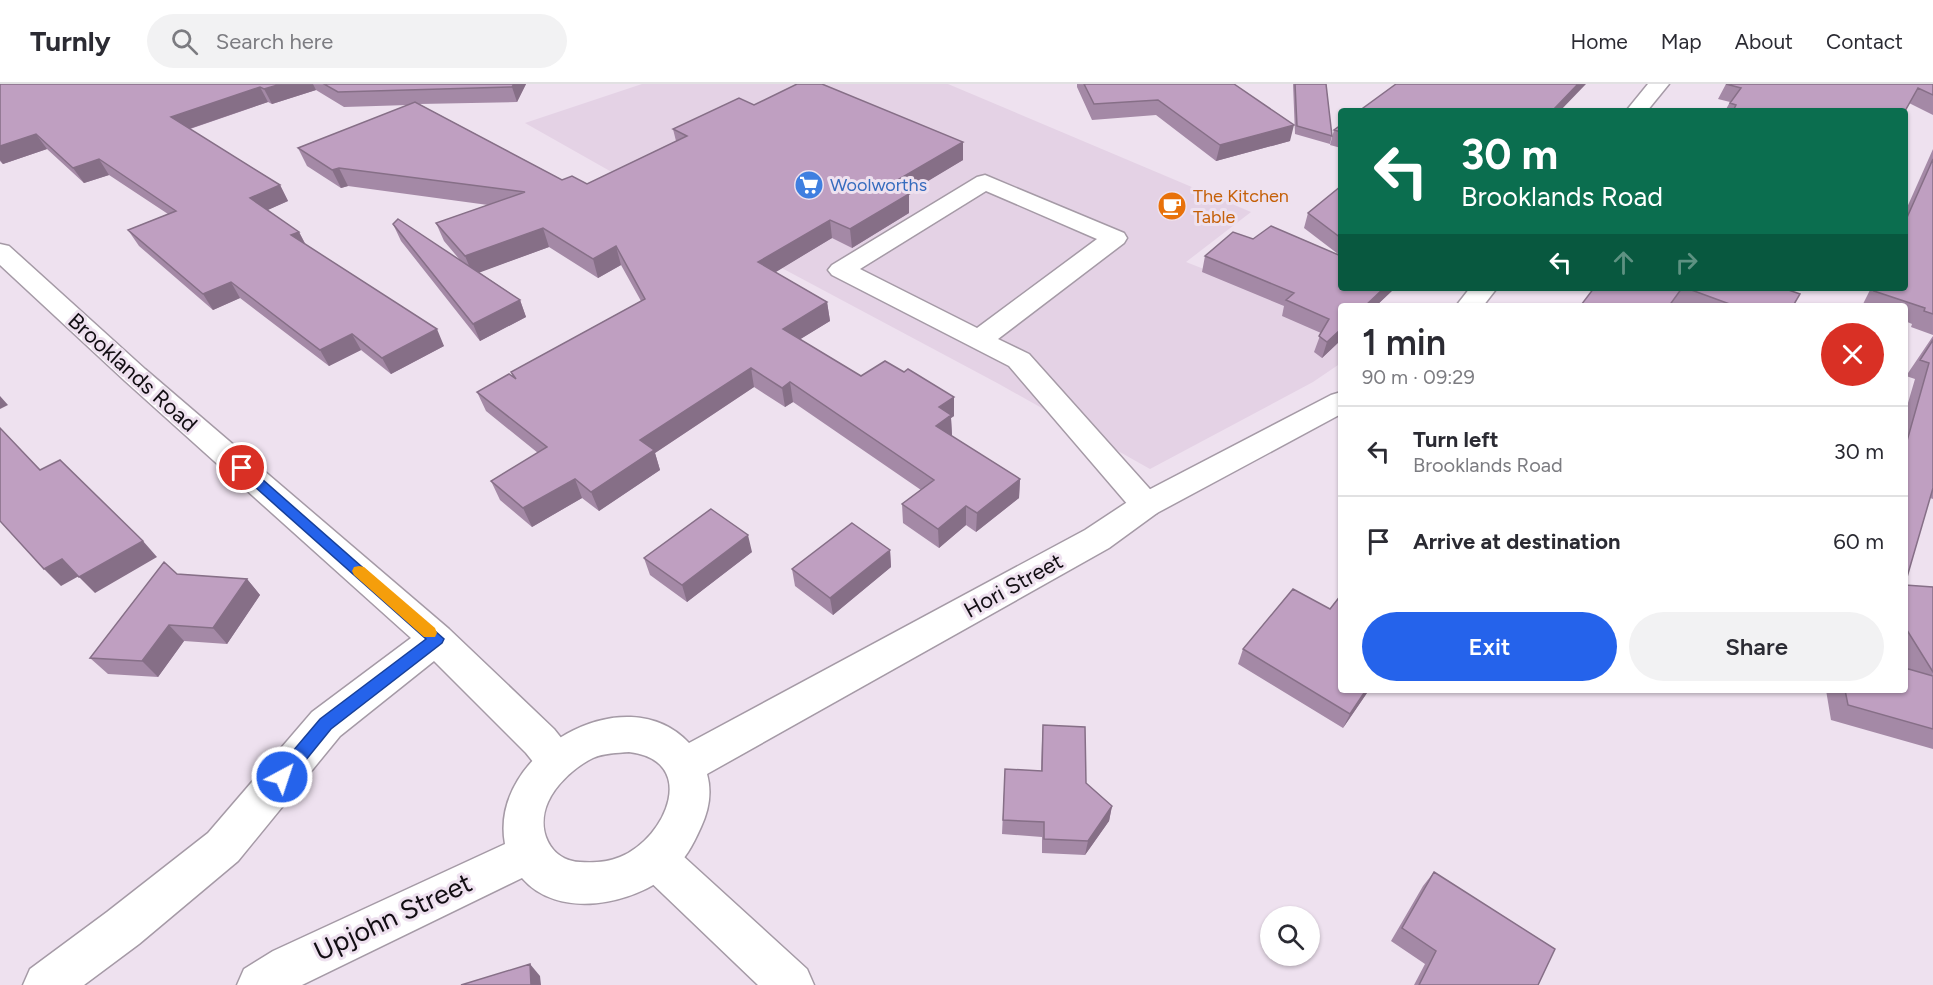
<!DOCTYPE html>
<meta charset="utf-8">
<style>
body{margin:0;font-family:Figtree,sans-serif;background:#f2f2f3;color:#2b2b33;height:100vh;display:flex;flex-direction:column;font-size:22px;white-space:nowrap}
*{box-sizing:border-box;margin:0}
p{font-size:20px;color:#7c7c81}
.icon{flex:none;width:33px;height:33px;fill:none;stroke:currentColor;stroke-width:2;stroke-linecap:round;stroke-linejoin:round}
.map{position:relative;flex:1;overflow:hidden}
.sheet{position:absolute;left:1338px;top:219px;width:570px;height:390px;display:flex;flex-direction:column;background:#fff;border-radius:6px;box-shadow:0 2px 4px #0004}
.sheet>*{flex:none}
.top-card{position:absolute;left:1338px;top:24px;width:570px;height:183px;border-radius:6px;box-shadow:0 2px 4px #0004;background:#0b6e4f;color:#fff;overflow:hidden}
.tools{position:absolute;left:1260px;top:822px;display:grid;gap:12px}
.tools a{display:grid;place-items:center;width:60px;height:60px;border-radius:50%;background:#fff;box-shadow:0 2px 4px #0004;font-size:30px}
.pin{position:absolute;display:grid;place-items:center;width:51px;height:51px;color:#fff;margin:-26px;border:3px solid #fff;border-radius:50%;box-shadow:0 2px 6px #0007}
.me{position:absolute;width:66px;margin:-33px;rotate:40deg;stroke-linejoin:round;filter:drop-shadow(0 0 4px #0008)}
.turn{display:flex;align-items:center;gap:21px;height:126px;padding:0 24px;font-size:27px}
.turn .icon{width:78px;height:78px;stroke-width:2.5}
.turn b{display:block;font-size:42px;line-height:51px}
.lanes{display:flex;align-items:center;height:57px;padding:0 24px;background:#0003;justify-content:center;gap:30px;direction:ltr}
.lanes .off{opacity:.35}
.round{display:grid;place-items:center;flex:none;width:63px;height:63px;border-radius:32px;background:#f2f2f3}
.head{display:flex;align-items:center;justify-content:space-between;height:102px;padding:0 24px}
h1{font-size:36px;font-weight:600;line-height:45px}
.action{display:flex;gap:12px;margin-top:auto;padding:12px 24px}
.action a{flex:1;height:69px;border-radius:36px;background:#2563eb;color:#fff;font-size:24px;font-weight:600;line-height:69px;text-align:center}
.action a+a{background:#f2f2f3;color:#2b2b33}
ul{padding:0;list-style:none}
li{display:flex;align-items:center;gap:18px;height:90px;padding:0 24px;border-top:2px solid #e1e1e2}
li div{flex:1}
li b{display:block;font-size:22px}
li em{font-style:normal}
header{display:flex;align-items:center;gap:36px;box-sizing:border-box;height:84px;padding:0 30px;background:#fff;border-bottom:2px solid #e1e1e2}
header strong{font-size:28px}
nav{display:flex;gap:33px;margin-inline-start:auto;font-size:21px}
.search{width:420px;height:54px;background:#f2f2f3;display:flex;align-items:center;gap:15px;box-sizing:border-box;padding:0 21px;border-radius:33px;color:#7c7c81;font-size:22px}
.map>svg:first-child{display:block}
.built{fill:#e4d2e5}
.lines{fill:none;stroke-linecap:round;stroke-linejoin:round}
.minor-casing{stroke:#a59aa6;stroke-width:3}
.major-casing{stroke:#a59aa6;stroke-width:3}
.minor{fill:#fff;fill-rule:evenodd}
.major{fill:#fff;fill-rule:evenodd}
.wall{fill:#a489a6}
.shaded-wall{fill:#866f87}
.building{fill:#bf9fc1;stroke:#866f87;stroke-width:1.5}
.route{fill:#2563eb;stroke:#184099;stroke-width:1.5}
.slow{fill:#f59e0b}
.labels{text-anchor:middle;stroke-width:6;stroke-linejoin:round;paint-order:stroke}
.far-shop-label{font-size:18px;fill:#366cbe;stroke:#eee1ef;text-anchor:start}
.far-food-label{font-size:18px;fill:#c56008;stroke:#eee1ef;text-anchor:start}
.street-label{font-size:22px;fill:#110d12;stroke:#eee1ef}
.near-street-label{font-size:27px;fill:#110d12;stroke:#eee1ef}
</style>
<header>
<strong>Turnly</strong>
<div class="search"><svg class="icon" aria-label="search" viewBox="0 0 24 24"><circle cx="10" cy="10" r="6"/><path d="M15 15l6 6"/></svg>Search here</div>
<nav><a>Home</a><a>Map</a><a>About</a><a>Contact</a></nav>
</header>
<div class="map">
<svg width="1933" height="901" viewBox="0 0 1933 901">
<rect width="100%" height="100%" fill="#eee1ef"/>
<path class="built" d="M642,0H948L1251,128L1186,178L1341,239V279L1313,298L1150,385L999,300L778,182L525,39Z"/>
<g class="lines">
<g class="minor-casing">
<path id="minor" d="M985,91L1124,149L1127,154L1124,159L998,255L1029,270L1157,413L1162,421L1157,429L1146,433L1135,429L1009,282L832,191L828,186L832,181L977,93ZM986,107L1097,155L977,244L860,185Z
M0,160L9,162L145,285L449,545L554,645L570,665L576,677L570,689L556,695L542,689L526,669L434,577L340,652L238,777L139,860L84,901H23L30,885L107,828L208,749L312,628L411,554L125,297L0,181Z
M656,755L671,761L807,885L814,901H758L641,789L635,775L641,761Z"/>
</g>
<g class="major-casing">
<path id="major" d="M1648,0H1669L1647,27H1626Z
M1470,204H1497L1483,222H1456Z
M1341,308V330L1157,429L1109,464L707,690C712,708 709,726 701,743C693,761 685,776 670,789C633,821 558,836 522,794L302,901H237L244,885L273,867L505,760C488,670 625,590 689,659L1085,446L1135,413L1331,311ZM629,668C699,676 667,754 620,773C608,778 593,779 580,778C549,776 536,745 548,718C556,700 576,682 593,674C604,669 617,669 629,668Z"/>
</g>
<use href="#minor" class="minor"/>
<use href="#major" class="major"/>
</g>
<path class="wall" d="M0,0H526L517,18L419,20L562,96L587,100L676,57L673,45L754,21L963,76L907,109L909,129L852,164L832,154L775,188L827,218L830,237L800,255L861,292L904,288L954,313V332L951,334L952,351H950L1020,395L1019,414L976,448L966,441L939,464L903,439L902,420L921,406L793,318L785,323L754,303L655,369L660,386L599,427L582,414L532,443L500,416L491,397L538,369L486,327L477,308L513,293L511,288L641,217L621,181L598,194L549,163L479,188L520,216L526,233L480,257L401,157L393,140L460,176L444,157L436,139L488,121L348,102L341,104L307,82L298,64L408,21L344,23L316,6L272,20L268,18L190,45L280,101L288,117L267,126L299,148L306,161L444,262L391,290L361,266L329,282L240,214L213,226L139,162L128,146L168,130L109,91L84,99L47,65L3,80L0,77Z
M1077,0H1234L1290,57L1216,77L1156,31L1092,36L1077,3Z
M1293,0H1326L1332,52L1330,60L1295,50Z
M1726,0H1933V31L1909,19L1905,27H1725L1730,18L1718,15Z
M1341,41V64L1330,61L1334,46Z
M1933,65V251L1911,243L1912,240L1905,237V222H1862L1871,204H1905V128Z
M1341,102V204H1395L1376,222H1341V256L1322,274L1314,268L1321,249L1282,232L1284,222L1202,188L1205,172L1253,155L1338,170L1304,144L1308,129Z
M1594,204H1783L1793,222H1681L1673,219L1671,222H1581Z
M1933,252V415L1930,414L1905,500V329L1915,295L1906,292Z
M890,466L891,483L833,531L795,502L792,485Z
M752,468L687,518L650,491L644,474Z
M177,490L247,495L260,511L227,560L184,557L158,593L108,590L90,574Z
M1905,501L1933,503V665L1831,636L1826,606H1905Z
M1243,565L1341,606H1369L1343,644L1238,580Z
M1043,641L1086,699L1112,722L1109,737L1085,771L1042,769V753L1002,750L1005,685L1041,687L1042,657Z
M1434,788L1538,901H1414L1425,880L1391,857L1423,802Z"/>
<path class="shaded-wall" d="M281,0H313L316,6L272,20L264,5Z
M514,0H526L517,18L512,3Z
M1578,0H1586L1560,27H1552Z
M260,3L268,18L180,48L171,33Z
M1294,41L1290,57L1216,77L1220,61Z
M36,50L47,65L3,80L0,76V62Z
M963,58V76L890,120L889,101Z
M99,75L109,91L84,99L73,84Z
M339,84L348,102L341,104L332,86Z
M280,101L288,117L259,130L250,114Z
M909,110V129L852,164L850,145Z
M830,136L832,154L761,197L758,178Z
M543,144L549,163L473,191L465,172Z
M299,148L307,164L291,151Z
M616,162L621,181L598,194L593,175Z
M231,198L240,214L213,226L203,210Z
M1384,204H1395L1376,222H1365Z
M520,216L526,233L480,257L473,240Z
M827,218L830,237L786,264L783,245Z
M437,245L444,262L391,290L382,274Z
M1341,245V256L1322,274L1327,258Z
M352,250L361,266L329,282L320,266Z
M751,284L754,303L655,369L660,386L599,427L591,408L640,356Z
M790,298L793,318L785,323L782,304Z
M0,312L8,321L0,325Z
M954,313V332L951,334L952,351L936,362V342L939,323Z
M575,395L582,414L532,443L523,424Z
M1020,395L1019,414L976,448L977,429Z
M966,422V441L939,464L938,445Z
M748,451L752,468L687,518L682,501Z
M143,457L157,473L95,509L79,493Z
M890,466L891,483L833,531L830,514Z
M62,475L79,492L61,502L44,485Z
M247,495L260,511L227,560L213,544Z
M169,541L184,557L158,593L142,577Z
M1366,606H1369L1343,644L1350,630Z
M1112,722L1109,737L1085,771L1088,757Z
M530,880L540,892L541,901H531Z"/>
<path class="building" d="M0,0H281L264,5L260,3L171,33L280,101L250,114L299,148L291,151L437,245L382,274L352,250L320,266L231,198L203,210L128,146L176,127L99,75L73,84L36,50L0,62Z
M324,0H514L512,3L338,8Z
M797,0H822L963,58L889,101L909,110L850,145L830,136L758,178L827,218L783,245L861,292L885,277L904,288L908,285L954,313L939,323L951,331L936,342L1020,395L977,429L966,422L938,445L902,420L934,396L790,298L782,304L751,284L640,356L654,366L591,408L575,395L523,424L491,397L547,363L477,308L509,290L516,295L511,288L645,215L616,162L593,175L543,144L465,172L436,139L525,108L339,84L332,86L298,64L415,18L562,96L572,92L587,100L687,52L673,45L739,14L754,21Z
M1084,0H1234L1294,41L1220,61L1158,16L1094,20Z
M1295,0H1326L1332,52L1297,42Z
M1396,0H1578L1552,27H1359Z
M1726,0H1933V11L1918,4L1905,27H1733L1736,21L1730,19L1741,4Z
M1341,41V48L1334,46Z
M1933,75V230L1924,227L1925,224L1874,207L1876,204H1905V138Z
M1341,102V154L1308,129Z
M398,135L520,216L473,240L393,140Z
M1271,142L1341,172V204H1384L1365,222H1341V245L1327,258L1319,252L1329,235L1286,216L1294,209L1205,172L1233,148L1253,155Z
M1594,204H1682L1669,222H1584L1581,221Z
M1686,204H1783L1800,210L1793,222H1735Z
M1933,256V404L1905,500V364L1929,279L1920,276Z
M0,344L40,386L60,376L143,457L79,493L62,475L44,485L0,437Z
M711,425L748,451L682,501L644,474Z
M852,439L890,466L830,514L792,485Z
M164,478L177,490L247,495L213,544L169,541L142,577L90,574Z
M1905,501L1933,503V588L1905,543Z
M1293,505L1330,525L1341,511V606H1366L1350,630L1243,565Z
M1905,584L1933,592V645L1848,621L1845,606H1905Z
M1043,641L1085,643L1086,699L1112,722L1088,757L1044,755V738L1003,736L1005,685L1042,687Z
M1434,788L1555,865L1538,901H1419L1436,867L1402,844Z
M530,880L531,901H461Z"/>
<path class="route" d="M242,380L246,381L444,555L442,559L331,645L288,698L282,700L276,698L273,693L276,687L320,635L426,555L237,387L235,384Z"/>
<path class="slow" d="M359,482L364,483L435,544L437,549L435,553H424L354,491L352,487L354,483Z"/>
<defs>
<g id="supermarket-disc" transform="scale(1.5)"><circle r="9.5" fill="#3f7fe0" stroke="#eee1ef"/><path d="M-6-5.5h2.5l.6 2H6L4.5 2H-2.5L-4.4-4H-6ZM-1.5 3.2a1.3 1.3 0 1 0 .1 0ZM3 3.2a1.3 1.3 0 1 0 .1 0Z" fill="#fff"/></g>
<g id="cafe-disc" transform="scale(1.5)"><circle r="9.5" fill="#e8710a" stroke="#eee1ef"/><path d="M-5.5-4.5H6V0H3Q3 3.5 0 3.5H-2.5Q-5.5 3.5-5.5 0ZM3-3.2v2h1.7v-2ZM-6 4.5H4V6H-6Z" fill="#fff"/></g>
</defs>
<g fill-rule="evenodd">
<use href="#supermarket-disc" x="809" y="101"/>
<use href="#cafe-disc" x="1172" y="122"/>
</g>
<g class="labels">
<g class="far-shop-label">
<text x="830" y="107">Woolworths</text>
</g>
<g class="far-food-label">
<text x="1193" y="118">The Kitchen<tspan x="1193" dy="21">Table</tspan></text>
</g>
<g class="street-label">
<text transform="translate(133 288) rotate(42)" y="8">Brooklands Road</text>
<text transform="translate(1013 501) rotate(-29)" y="8">Hori Street</text>
</g>
<g class="near-street-label">
<text transform="translate(393 833) rotate(-25)" y="9">Upjohn Street</text>
</g>
</g>
</svg>
<div class="tools">
<a><svg class="icon" aria-label="search" viewBox="0 0 24 24"><circle cx="10" cy="10" r="6"/><path d="M15 15l6 6"/></svg></a>
</div>
<div class="pin" style="left:242px;top:384px;background:#d93025"><svg class="icon" aria-label="arrive" viewBox="0 0 24 24"><path d="M6 21V4h12l-3 4 3 4H6"/></svg></div>
<svg class="me" style="left:282px;top:693px" viewBox="-20 -20 40 40"><circle r="17" fill="#2563eb" stroke="#fff" stroke-width="3"/><path d="M0-11L8 9 0 5-8 9z" fill="#fff"/></svg>
<div class="top-card">
<div class="turn"><svg class="icon" aria-label="left" viewBox="0 0 24 24"><path d="M17 20v-9H6M10 6l-5 5 5 5"/></svg><div><b>30 m</b>Brooklands Road</div></div>
<div class="lanes"><svg class="icon" aria-label="left" viewBox="0 0 24 24"><path d="M17 20v-9H6M10 6l-5 5 5 5"/></svg><svg class="icon off" aria-label="ahead" viewBox="0 0 24 24"><path d="M12 20V5M6 11l6-6 6 6"/></svg><svg class="icon off" aria-label="right" viewBox="0 0 24 24"><path d="M7 20v-9h11M14 6l5 5-5 5"/></svg></div>
</div>
<section class="sheet">
<div class="head"><div><h1>1 min</h1><p>90 m · 09:29</p></div><a class="round" style="background:#d93025;color:#fff"><svg class="icon" aria-label="close" viewBox="0 0 24 24"><path d="M6 6l12 12M18 6L6 18"/></svg></a></div>
<ul>
<li><svg class="icon" aria-label="left" viewBox="0 0 24 24"><path d="M17 20v-9H6M10 6l-5 5 5 5"/></svg><div><b>Turn left</b><p>Brooklands Road</p></div><em>30 m</em></li>
<li><svg class="icon" aria-label="arrive" viewBox="0 0 24 24"><path d="M6 21V4h12l-3 4 3 4H6"/></svg><div><b>Arrive at destination</b></div><em>60 m</em></li>
</ul>
<div class="action"><a>Exit</a><a>Share</a></div>
</section>
</div>
